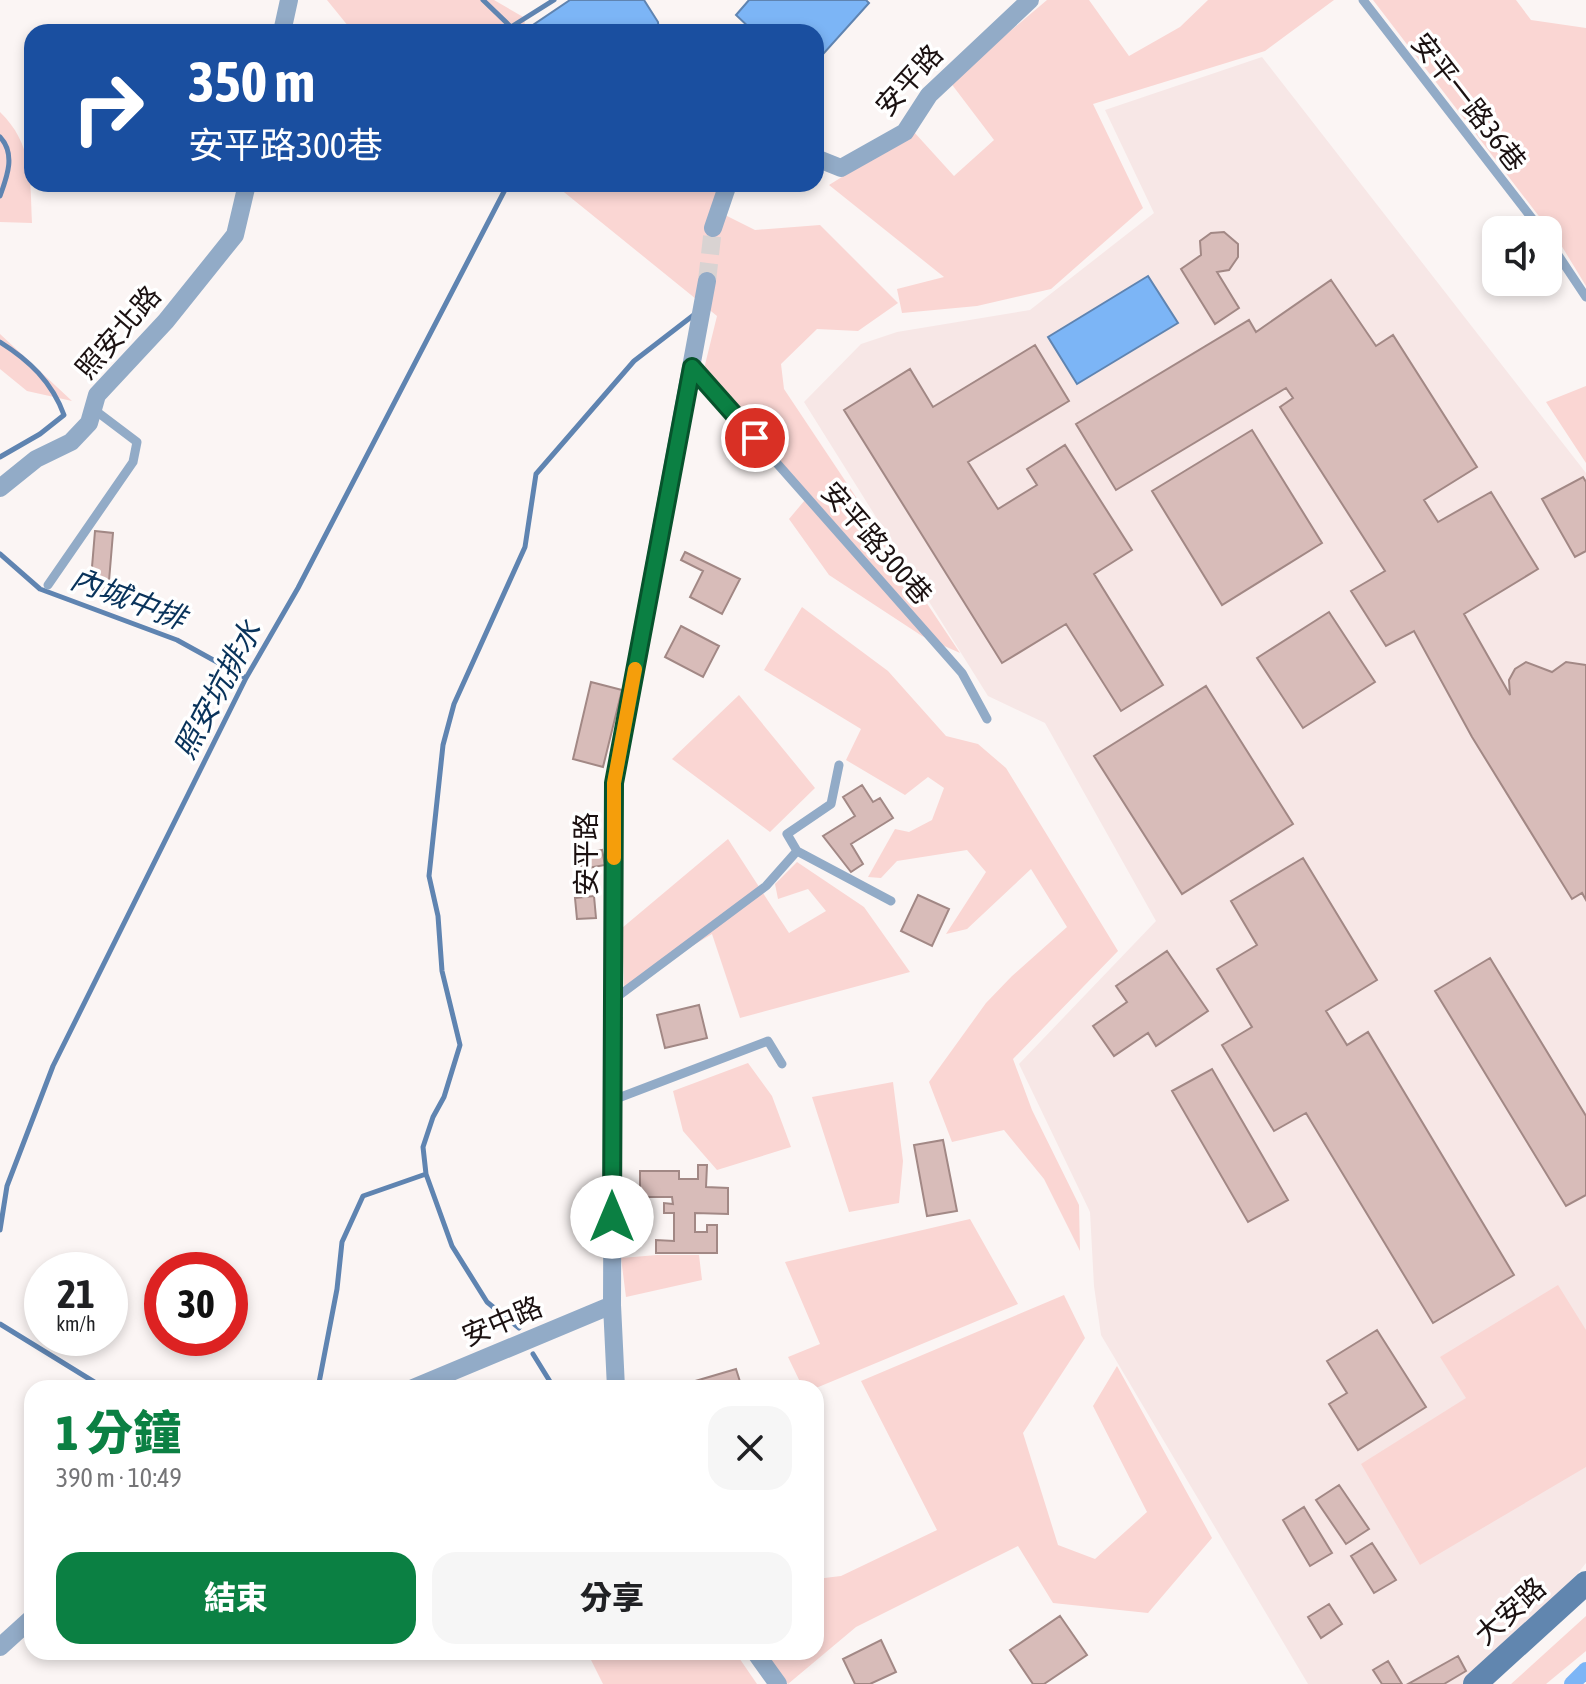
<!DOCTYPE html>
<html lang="zh-TW">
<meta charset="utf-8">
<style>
body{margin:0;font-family:"Asap Condensed","Noto Sans TC",sans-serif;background:#f6f6f6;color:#202124;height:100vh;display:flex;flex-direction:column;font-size:30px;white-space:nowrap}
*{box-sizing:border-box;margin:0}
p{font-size:26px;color:#757577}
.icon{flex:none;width:44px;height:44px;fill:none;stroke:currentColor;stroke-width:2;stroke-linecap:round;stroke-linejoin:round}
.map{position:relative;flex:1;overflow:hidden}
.panel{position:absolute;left:24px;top:1380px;width:800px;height:280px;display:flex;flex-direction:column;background:#fff;border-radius:24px;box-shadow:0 4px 12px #0003}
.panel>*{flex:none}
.hud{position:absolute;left:24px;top:24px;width:800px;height:168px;border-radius:24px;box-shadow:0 4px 12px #0003;background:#1a4fa0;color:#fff;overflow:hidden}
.buttons{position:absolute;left:1482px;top:216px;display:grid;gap:16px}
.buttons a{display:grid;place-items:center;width:80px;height:80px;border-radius:16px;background:#fff;box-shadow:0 4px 12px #0003;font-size:40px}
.speed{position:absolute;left:24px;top:1252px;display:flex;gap:16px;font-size:40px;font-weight:700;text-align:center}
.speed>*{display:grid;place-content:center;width:104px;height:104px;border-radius:50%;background:#fff;box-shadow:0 4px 12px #0003;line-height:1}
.speed small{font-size:20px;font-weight:400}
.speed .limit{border:12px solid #d22;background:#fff;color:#111}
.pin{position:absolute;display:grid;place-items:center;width:68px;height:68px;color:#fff;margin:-34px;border:4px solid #fff;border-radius:50%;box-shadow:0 2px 8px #0007}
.me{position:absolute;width:88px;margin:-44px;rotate:0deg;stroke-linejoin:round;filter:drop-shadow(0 0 6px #0008)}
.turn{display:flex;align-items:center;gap:28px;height:168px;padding:0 32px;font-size:36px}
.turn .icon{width:104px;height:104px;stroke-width:2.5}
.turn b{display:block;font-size:56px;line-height:68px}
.round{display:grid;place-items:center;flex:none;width:84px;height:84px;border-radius:24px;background:#f6f6f6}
.headline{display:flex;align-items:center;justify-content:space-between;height:136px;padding:0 32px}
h1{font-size:48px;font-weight:800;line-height:60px;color:#0b8043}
.primary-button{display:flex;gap:16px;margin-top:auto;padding:16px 32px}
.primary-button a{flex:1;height:92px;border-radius:24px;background:#0b8043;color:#fff;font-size:32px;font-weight:800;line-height:92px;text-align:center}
.primary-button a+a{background:#f6f6f6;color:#202124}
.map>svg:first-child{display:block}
.built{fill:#f7e7e6}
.green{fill:#fad6d3}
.water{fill:#7cb5f6;stroke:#5f84b1;stroke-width:2}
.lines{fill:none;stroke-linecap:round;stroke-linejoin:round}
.stream{stroke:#5f84b1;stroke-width:5}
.canal{stroke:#7cb5f6;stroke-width:16}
.building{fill:#d8bcb9;stroke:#a28885;stroke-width:2}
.street-tunnel{stroke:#d9d3d2;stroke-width:18;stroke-dasharray:18 9;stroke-linecap:butt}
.lane{stroke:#92abc7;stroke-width:9}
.street{stroke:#92abc7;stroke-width:18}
.secondary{stroke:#6186af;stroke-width:24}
.route-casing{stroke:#07532c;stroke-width:20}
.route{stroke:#0b8043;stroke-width:14}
.slow{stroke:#f59e0b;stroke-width:14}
.labels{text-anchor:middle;stroke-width:7;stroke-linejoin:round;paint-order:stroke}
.street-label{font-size:28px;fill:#1b1111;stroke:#fff}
.water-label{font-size:30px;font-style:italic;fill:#09335b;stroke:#fff}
</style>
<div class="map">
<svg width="1586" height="1684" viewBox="0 0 1586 1684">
<rect width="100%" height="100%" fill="#fbf5f4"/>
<path class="built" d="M1262,57L1586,473V1563L1563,1592L1463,1684H1308L1101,1335L1094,1286L1090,1212L1019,1064L1156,921L1045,723L988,696L804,402L861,344L897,332L1030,310L1154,213L1105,110Z"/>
<path class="green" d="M327,0H494L525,18L524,32H353Z
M1047,0H1089L1129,56L1180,27L1208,0H1334L1265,51L1093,104L1143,208L1051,289L977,306L902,313L897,289L944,277L829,185L914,132L954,176L994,140L950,82Z
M1373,0H1516L1531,20L1586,28V286L1561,245Z
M0,112C33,144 30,179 32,223L0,222Z
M554,184H720L723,214L755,230L820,225L898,303L858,331L817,329L781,364L784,389L960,653L922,636L829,575L789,519L805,500L702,377L717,316Z
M0,334L72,401L27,391L0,369Z
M1586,386V463L1546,402Z
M802,607L888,671L946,736L978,744L1006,768L1118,951L1013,1059L1032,1110L1079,1205L1080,1251L1044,1179L1004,1130L952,1142L929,1082L986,1003L1012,976L1067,927L1031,869L967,929L946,934L986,872L967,850L897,861L881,878L868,877L895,829L909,832L932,820L944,788L928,777L905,795L846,760L861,729L764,670Z
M739,695L815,788L770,832L672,759Z
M728,839L789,933L826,911L808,889L778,899L775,884L797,862L864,907L910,972L740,1018L712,934L624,987L622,928Z
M748,1063L772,1096L791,1147L717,1170L683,1131L673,1091Z
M893,1082L903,1161L899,1203L849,1212L812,1097Z
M970,1219L1018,1304L816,1388H803L788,1357L820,1344L785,1262Z
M657,1255H699L702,1280L626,1297L621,1258Z
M1558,1285L1586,1330V1467L1420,1565L1361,1464L1466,1398L1440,1357Z
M1064,1295L1085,1338L1023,1433L1058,1545L1095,1559L1147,1512L1093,1406L1117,1366L1212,1538L1148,1613L1053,1603L1018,1546L856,1627L788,1684L763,1652H816V1579L841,1576L937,1530L861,1381Z
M1586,1616V1651L1546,1684H1511Z
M587,1652H735L757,1684H603Z"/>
<path class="water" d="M570,0H644L658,22L659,32H530L533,25Z
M749,0H866L869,3L816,62V32H754L736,15Z
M1148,276L1178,323L1077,384L1048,337Z"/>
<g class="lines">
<path class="stream" d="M483,0L511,27V32
M511,27L554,0
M0,137C16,154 7,177 0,196
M0,342C29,360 52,382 64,415L40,434L0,457
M0,554L40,589L177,640L246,678
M0,1230L7,1186L53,1066L246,678L298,588L508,184
M0,1324L104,1388
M519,1328L487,1302L452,1246L426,1174L423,1147L433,1117L444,1097L460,1045L442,971L438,916L429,876L443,745L454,704L525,547L536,474L634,361L695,314
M533,1354L554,1388
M318,1388L337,1289L342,1242L363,1196L426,1174"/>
<path class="canal" d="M1572,1684L1586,1670"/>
</g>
<path class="building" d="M1224,232L1238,244V257L1229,270L1217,272L1239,308L1215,324L1181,269L1201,255L1200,241L1211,233Z
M1331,280L1376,346L1393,335L1477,467L1424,500L1438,522L1491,492L1538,569L1464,614L1510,695L1509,680L1515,669L1526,662L1552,672L1566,662L1586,665V900L1582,893L1572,899L1472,737L1414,631L1386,646L1351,591L1385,571L1280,407L1293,398L1286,388L1116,490L1076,424L1249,320L1256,332Z
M1035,345L1069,401L968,462L998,509L1037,485L1027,469L1065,445L1132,550L1094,574L1163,685L1121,711L1066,624L1002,663L844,410L910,369L933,407Z
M1252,430L1322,543L1222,605L1152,491Z
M1583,477L1586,482V551L1575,557L1542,499Z
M95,531L113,533L108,593L90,591Z
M685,552L740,579L722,614L690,597L703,571L681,560Z
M1329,612L1375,682L1303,728L1257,658Z
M681,626L719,646L703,677L665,657Z
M591,682L622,690L603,767L573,759Z
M1206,686L1293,824L1182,894L1094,756Z
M862,785L873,802L880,798L893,818L851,844L863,864L851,872L823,836L855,816L843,797Z
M602,850L605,865L582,869L579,854Z
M1303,858L1377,980L1326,1011L1347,1045L1368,1032L1514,1275L1433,1323L1306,1113L1274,1131L1222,1045L1252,1027L1217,969L1257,945L1231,901Z
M918,895L949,909L932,946L901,931Z
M594,896L596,918L577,919L575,898Z
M1167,951L1208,1011L1156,1046L1148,1033L1114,1056L1093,1026L1127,1002L1116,986Z
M1490,958L1586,1116V1195L1566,1206L1435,991Z
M699,1005L707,1038L665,1048L657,1015Z
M1212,1069L1288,1200L1248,1222L1172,1091Z
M943,1140L957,1211L927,1216L914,1145Z
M698,1165H707L706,1187L728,1188V1214L695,1213V1232H707V1225H717V1253H656V1240L674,1241V1213H664V1203L673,1204L672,1197H635V1188H640V1171H679V1179H698Z
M1377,1330L1426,1407L1358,1450L1329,1404L1347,1393L1327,1361Z
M736,1369L742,1388H694L692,1382Z
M1339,1485L1369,1529L1346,1544L1316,1500Z
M1304,1507L1332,1553L1310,1566L1283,1520Z
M1372,1543L1396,1580L1374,1593L1351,1556Z
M1329,1604L1342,1624L1321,1638L1308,1617Z
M1060,1616L1087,1655L1044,1684H1033L1010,1650Z
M881,1640L896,1672L870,1684H855L843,1659Z
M1458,1656L1466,1671L1444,1684H1408Z
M1388,1661L1402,1684H1382L1373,1670Z"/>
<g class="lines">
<path class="street-tunnel" d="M707,281L713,228"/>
<path class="lane" d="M1363,0L1541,230
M1548,240L1586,297
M692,367L962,673L987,719
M48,585L133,462L137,442L92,408
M797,851L787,834L831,804L839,765
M613,1000L766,886L797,851L891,901
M613,1100L768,1041L782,1064"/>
<path class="street" d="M282,32L289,0
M816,158L841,168L905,132L929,95L1030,0
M713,228L728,184
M0,488L36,459L71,442L89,423L97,395L166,321L235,235L247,184
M413,1388L612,1305
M616,1388L612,1305L614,783L707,281
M0,1647L32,1618
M755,1652L778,1684"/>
<path class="secondary" d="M1475,1684L1586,1583"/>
</g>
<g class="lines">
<g class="route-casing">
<path id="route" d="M612,1217L614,783L692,367L755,438"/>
</g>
<use href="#route" class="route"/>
<path class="slow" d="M614,858V783L635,669"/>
</g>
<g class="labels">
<g class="street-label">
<text transform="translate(909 80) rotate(-48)" y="10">安平路</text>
<text transform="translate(1469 102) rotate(52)" y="10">安平一路36巷</text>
<text transform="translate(118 332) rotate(-49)" y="10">照安北路</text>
<text transform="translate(877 543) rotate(49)" y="10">安平路300巷</text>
<text transform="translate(586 854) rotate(-90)" y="10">安平路</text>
<text transform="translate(502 1321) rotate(-23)" y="10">安中路</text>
<text transform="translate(1510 1611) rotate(-42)" y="10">大安路</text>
</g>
<g class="water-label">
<text transform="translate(128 599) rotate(21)" y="10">內城中排</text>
<text transform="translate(218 690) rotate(-62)" y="10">照安坑排水</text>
</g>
</g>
</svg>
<div class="buttons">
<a><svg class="icon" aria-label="sound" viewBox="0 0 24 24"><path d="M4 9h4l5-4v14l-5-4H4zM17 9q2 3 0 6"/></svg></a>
</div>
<div class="speed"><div>21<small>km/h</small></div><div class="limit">30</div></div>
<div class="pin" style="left:755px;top:438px;background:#d93025"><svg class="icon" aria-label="arrive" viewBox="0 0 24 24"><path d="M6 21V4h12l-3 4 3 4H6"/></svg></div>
<svg class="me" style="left:612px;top:1217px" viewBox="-20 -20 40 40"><circle r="19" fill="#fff"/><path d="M0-13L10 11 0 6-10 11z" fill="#0b8043"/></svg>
<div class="hud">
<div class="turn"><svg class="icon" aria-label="right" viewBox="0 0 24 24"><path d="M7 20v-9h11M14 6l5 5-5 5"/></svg><div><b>350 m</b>安平路300巷</div></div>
</div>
<section class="panel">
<div class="headline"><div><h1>1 分鐘</h1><p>390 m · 10:49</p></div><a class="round"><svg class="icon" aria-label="close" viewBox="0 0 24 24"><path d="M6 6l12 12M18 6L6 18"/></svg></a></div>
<div class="primary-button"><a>結束</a><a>分享</a></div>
</section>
</div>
